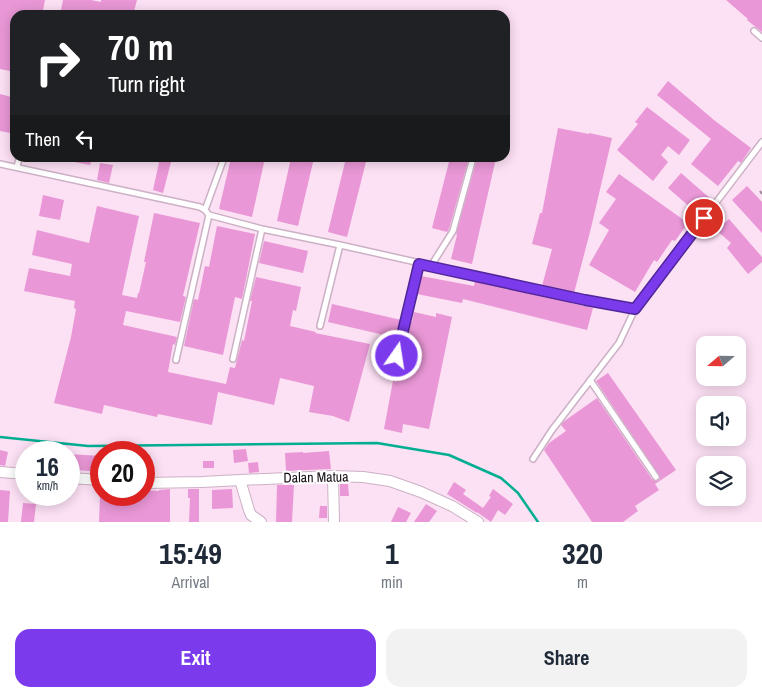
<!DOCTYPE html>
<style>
body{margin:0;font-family:"Archivo Narrow",sans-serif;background:#f2f2f3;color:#1f2937;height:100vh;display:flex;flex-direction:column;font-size:19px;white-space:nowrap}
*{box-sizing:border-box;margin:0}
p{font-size:16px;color:#747a83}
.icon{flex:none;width:28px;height:28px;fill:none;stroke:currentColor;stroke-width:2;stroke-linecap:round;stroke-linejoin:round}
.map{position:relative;height:522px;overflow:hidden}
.sheet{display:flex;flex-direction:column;background:#fff;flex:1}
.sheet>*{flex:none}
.banner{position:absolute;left:10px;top:10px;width:500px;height:152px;border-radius:15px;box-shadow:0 2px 12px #0003;background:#202124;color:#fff;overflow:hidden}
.needle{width:32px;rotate:250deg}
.fabs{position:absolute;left:696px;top:336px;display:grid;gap:10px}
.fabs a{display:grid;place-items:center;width:50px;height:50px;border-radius:10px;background:#fff;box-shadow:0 2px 12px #0003;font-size:25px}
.speed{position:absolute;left:15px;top:441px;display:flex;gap:10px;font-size:25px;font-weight:700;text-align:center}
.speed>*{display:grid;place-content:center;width:65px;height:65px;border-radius:50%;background:#fff;box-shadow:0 2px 12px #0003;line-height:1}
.speed small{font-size:12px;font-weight:400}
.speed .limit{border:8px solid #d22;background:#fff;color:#111}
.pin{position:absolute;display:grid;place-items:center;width:42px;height:42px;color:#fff;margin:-21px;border:2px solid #fff;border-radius:50%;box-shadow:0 1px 5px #0007}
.me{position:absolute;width:55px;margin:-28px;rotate:13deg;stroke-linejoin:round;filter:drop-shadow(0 0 4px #0008)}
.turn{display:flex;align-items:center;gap:18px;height:105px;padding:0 15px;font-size:22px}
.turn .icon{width:65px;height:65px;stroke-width:2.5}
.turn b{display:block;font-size:35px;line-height:42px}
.then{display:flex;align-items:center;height:48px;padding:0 15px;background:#0003;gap:10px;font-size:19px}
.eta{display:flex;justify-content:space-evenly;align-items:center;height:85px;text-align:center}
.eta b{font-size:30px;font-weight:800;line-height:35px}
.cta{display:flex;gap:10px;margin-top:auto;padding:10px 15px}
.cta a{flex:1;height:58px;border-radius:15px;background:#7c3aed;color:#fff;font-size:20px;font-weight:800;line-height:58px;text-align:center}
.cta a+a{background:#f2f2f3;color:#1f2937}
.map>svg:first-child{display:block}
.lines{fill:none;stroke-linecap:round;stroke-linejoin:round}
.stream{stroke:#01ae91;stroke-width:2.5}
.building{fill:#e997d6}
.lane-casing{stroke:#ccb1c5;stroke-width:8}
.street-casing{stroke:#ccb1c5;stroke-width:12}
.path{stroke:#998593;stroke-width:2;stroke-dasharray:4 4;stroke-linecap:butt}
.lane{stroke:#fff;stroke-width:5}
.street{stroke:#fff;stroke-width:10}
.route-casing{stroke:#51269a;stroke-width:12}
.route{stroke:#7c3aed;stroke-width:9}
.labels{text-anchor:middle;stroke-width:4;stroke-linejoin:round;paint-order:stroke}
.street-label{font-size:14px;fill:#170e15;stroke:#fff}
</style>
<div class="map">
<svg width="762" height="522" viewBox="0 0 762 522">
<rect width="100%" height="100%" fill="#fce0f4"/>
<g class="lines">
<path class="stream" d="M0,437L88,446L377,443L449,455L501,478L518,493L538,522"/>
</g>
<path class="building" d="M0,0H45L42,15H15L14,31H15L10,52H15V72L0,69Z
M63,0H91L101,2V0H137L133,15H60Z
M726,0H762V32L747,20L748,19Z
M668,81L714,120L751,148L741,163L738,161L718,186L691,164L711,139L657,95Z
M0,94L15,98V134L0,131Z
M647,107L690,140L679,155L668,146L661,155L668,162L653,181L617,150L638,124L635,122Z
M558,128L589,134V133L612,138L591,228L574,293L542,286L552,249L532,244L540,213H542Z
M70,158H92L90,165L69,161Z
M160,158H172L163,193L153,190Z
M231,158H265L252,217L219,209Z
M291,158H314L298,226L277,221Z
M346,158H367L347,237L328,232Z
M450,158H469L449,229L447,232L432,228Z
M477,158H496L472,264L451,259L457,235L456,234Z
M100,163L113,165L109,183L97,180Z
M681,173L712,200L699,215L668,188Z
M619,174L688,223L675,241L672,240L657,262L654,260L635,292L589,265L609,230L599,223L616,199L606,192Z
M747,186L762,202V233L732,200Z
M43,195L64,200L60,220L39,216Z
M97,206L139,216L122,295L137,298L138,293H139L146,262H144L154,213L200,223L183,296L186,297L180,322L126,311L123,325L177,337L175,345L173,344L168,372L226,384L230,367L235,368L242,340L244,341L252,301H250L256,277L301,287L296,311L293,310L290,326L316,332L315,333L370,344L349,422L333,416L309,412L314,386L280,378L274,405L218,392L212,425L158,414L157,417L104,405L102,414L54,403L71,337L76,309L74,308L75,301L24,291L29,268L70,276L72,264L32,255L37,230L89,243Z
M729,219L762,257V262L748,274L727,248L731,243L716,230Z
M217,226L255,234L242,299L235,297L223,355L184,346L194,299L198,300L205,266L209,267Z
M264,241L308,251L303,273L259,263Z
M421,276L474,286L475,280L572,302L571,303L593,308L587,330L463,299L462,303L417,294Z
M332,304L401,320L397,338L328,322Z
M414,312L436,317V313L452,317L429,429L403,424L402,433L384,429L395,370L402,371L408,340H405L410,322H412Z
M608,373L676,470L655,484L659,490L635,506L638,511L623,522H592L544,450L549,443L566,431L561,425L563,422L597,398L652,479L657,481L660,479V477L596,381Z
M246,449L248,461L234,463L233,450Z
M0,450L8,452L5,466L0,465Z
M329,451L331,469L286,471L285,453L303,452V453Z
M69,454L101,456V472L76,470V472L69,471Z
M203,461H214V468H203Z
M258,462L259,472L249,473L248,463Z
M454,482L466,490L463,494L483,508L491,497L489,496L493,489L513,504L505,515L498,510L491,522L477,512V513L447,494Z
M340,484H348L349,496H340Z
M277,485H294L292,522H276Z
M170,489V522H99L100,495H144V490L159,491V490Z
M188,489H199V522H189L190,498H188Z
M232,489L233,508L212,509V490Z
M0,490L10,491L8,522H0Z
M23,503L36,504L34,522H21Z
M426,504L437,511L429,522H414Z
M320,506H327V518H319Z
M398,507L411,513L406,522H391Z"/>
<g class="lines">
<g class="lane-casing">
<path id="lane" d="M754,31L762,38
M0,164L200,207L205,210L209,215L262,229L340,245L585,300L635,309
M17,167L19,158
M205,210L224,158
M431,266L453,231L473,158
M320,326L340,245
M397,356L419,264
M233,359L262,229
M176,360L209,215
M590,380L656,477
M533,459L552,430L619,343L635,309L762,142"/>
</g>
<g class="street-casing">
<path id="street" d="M0,472L26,474
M333,476L334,522
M69,478L101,480
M240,480L249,510L251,515L261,522
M144,483L202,482L240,480L333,476L363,477L390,481L421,492L452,506L478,522"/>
</g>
<path class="path" d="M760,191L762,194"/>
<use href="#lane" class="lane"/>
<use href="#street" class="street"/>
</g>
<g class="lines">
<g class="route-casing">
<path id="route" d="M397,356L419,264L585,300L635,309L704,218"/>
</g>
<use href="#route" class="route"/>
</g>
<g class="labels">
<g class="street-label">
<text transform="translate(316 477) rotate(-1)" y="5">Dalan Matua</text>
</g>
</g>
</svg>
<div class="fabs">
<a><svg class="needle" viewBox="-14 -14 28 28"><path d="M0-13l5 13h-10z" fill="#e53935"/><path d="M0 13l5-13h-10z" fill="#747a83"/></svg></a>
<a><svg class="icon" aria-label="sound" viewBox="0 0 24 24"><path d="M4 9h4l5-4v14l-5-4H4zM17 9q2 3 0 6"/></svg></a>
<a><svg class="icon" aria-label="layers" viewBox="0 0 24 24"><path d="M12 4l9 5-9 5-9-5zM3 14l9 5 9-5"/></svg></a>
</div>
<div class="speed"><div>16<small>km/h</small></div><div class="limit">20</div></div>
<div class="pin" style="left:704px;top:218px;background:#d93025"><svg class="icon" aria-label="arrive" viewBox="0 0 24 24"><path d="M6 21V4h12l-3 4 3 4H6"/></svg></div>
<svg class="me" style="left:397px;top:356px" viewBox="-20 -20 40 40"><circle r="17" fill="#7c3aed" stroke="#fff" stroke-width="3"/><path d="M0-11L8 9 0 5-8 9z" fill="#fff"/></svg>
<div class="banner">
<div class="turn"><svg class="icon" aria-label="right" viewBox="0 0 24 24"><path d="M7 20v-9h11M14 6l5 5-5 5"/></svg><div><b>70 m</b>Turn right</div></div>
<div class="then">Then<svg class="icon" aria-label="left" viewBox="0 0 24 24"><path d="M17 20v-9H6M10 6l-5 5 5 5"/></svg></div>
</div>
</div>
<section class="sheet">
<div class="eta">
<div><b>15:49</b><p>Arrival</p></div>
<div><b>1</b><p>min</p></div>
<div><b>320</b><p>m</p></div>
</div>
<div class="cta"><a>Exit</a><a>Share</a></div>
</section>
